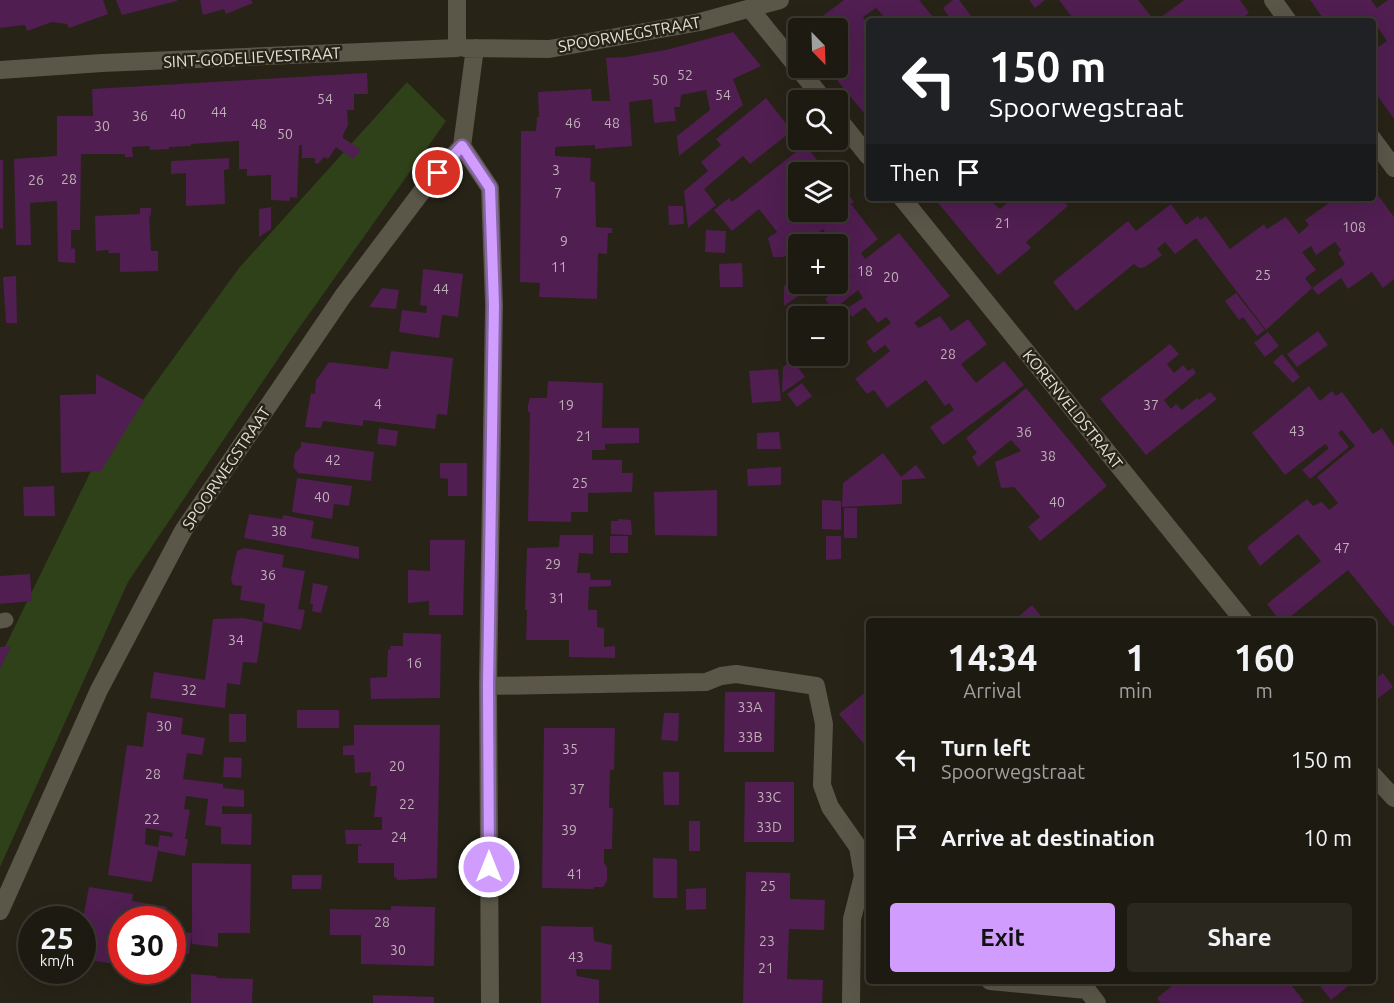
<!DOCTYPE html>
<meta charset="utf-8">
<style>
body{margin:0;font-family:Ubuntu,sans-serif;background:#2a271f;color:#f1f3f6;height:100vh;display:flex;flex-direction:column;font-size:22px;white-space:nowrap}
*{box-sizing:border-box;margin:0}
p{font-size:20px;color:#a0a19f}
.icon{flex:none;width:33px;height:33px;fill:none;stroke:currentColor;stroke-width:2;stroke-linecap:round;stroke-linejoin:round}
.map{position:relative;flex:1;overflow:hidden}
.drawer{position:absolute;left:866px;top:618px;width:510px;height:366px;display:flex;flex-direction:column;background:#1d1a11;border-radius:6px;box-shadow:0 6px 24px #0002,0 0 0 2px #3b3831}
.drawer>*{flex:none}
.guide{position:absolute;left:866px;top:18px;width:510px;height:183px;border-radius:6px;box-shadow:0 6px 24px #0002,0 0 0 2px #3b3831;background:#202124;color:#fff;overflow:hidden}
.needle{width:39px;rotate:157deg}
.controls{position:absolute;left:788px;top:18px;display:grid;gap:12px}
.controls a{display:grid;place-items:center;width:60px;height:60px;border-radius:6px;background:#1d1a11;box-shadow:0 6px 24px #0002,0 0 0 2px #3b3831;font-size:30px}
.speed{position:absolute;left:18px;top:906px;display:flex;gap:12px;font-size:30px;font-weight:700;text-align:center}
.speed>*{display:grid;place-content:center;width:78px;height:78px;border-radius:50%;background:#1d1a11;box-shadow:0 6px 24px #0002,0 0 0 2px #3b3831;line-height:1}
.speed small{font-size:15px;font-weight:400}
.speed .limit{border:9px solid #d22;background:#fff;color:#111}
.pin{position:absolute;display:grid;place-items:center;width:51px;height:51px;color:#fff;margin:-26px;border:3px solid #fff;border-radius:50%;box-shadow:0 2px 6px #0007}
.me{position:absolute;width:66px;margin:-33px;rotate:0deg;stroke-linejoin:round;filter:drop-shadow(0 0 4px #0008)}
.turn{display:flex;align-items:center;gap:21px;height:126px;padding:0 24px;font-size:27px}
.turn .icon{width:78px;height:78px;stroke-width:2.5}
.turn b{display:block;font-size:42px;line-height:51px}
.then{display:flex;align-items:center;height:57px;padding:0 24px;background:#0003;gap:12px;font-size:22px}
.eta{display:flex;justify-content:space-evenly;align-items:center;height:102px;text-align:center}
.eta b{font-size:36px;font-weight:700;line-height:42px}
.button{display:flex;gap:12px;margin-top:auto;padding:12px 24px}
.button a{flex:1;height:69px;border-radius:6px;background:#d09dfe;color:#111;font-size:24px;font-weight:700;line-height:69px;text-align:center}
.button a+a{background:#2a271f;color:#f1f3f6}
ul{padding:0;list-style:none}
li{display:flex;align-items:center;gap:18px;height:78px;padding:0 24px}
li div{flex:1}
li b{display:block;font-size:22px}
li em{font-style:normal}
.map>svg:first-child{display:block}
.green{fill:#2f4119}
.building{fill:#501e51;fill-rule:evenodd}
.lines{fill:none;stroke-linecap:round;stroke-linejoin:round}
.lane{stroke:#5a5648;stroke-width:15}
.street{stroke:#5a5648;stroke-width:18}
.route-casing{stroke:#8766a5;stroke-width:15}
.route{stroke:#d09dfe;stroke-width:10}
.labels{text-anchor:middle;stroke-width:5;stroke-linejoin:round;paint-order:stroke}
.number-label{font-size:14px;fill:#beb0b6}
.street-label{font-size:16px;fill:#e2e0d7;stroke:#272317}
</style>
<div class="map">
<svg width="1394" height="1003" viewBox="0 0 1394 1003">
<rect width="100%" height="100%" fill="#272317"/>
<path class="green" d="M407,82L446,121L292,338L128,582L0,867V657L90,473L239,268Z"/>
<path class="building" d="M0,0H103L108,14L69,28L67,24L52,22L27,31L25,25L0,28Z
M116,0H177V1L122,15Z
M200,0H251L253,3L226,14L224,9L203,15Z
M844,0H919L933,17L928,21H884L886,19L876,8L863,17L868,25V118L827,68H837V28H807Z
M953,0H959L975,21H952L943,8Z
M1029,0H1045L1035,8Z
M1059,0H1138L1155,21H1075Z
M1184,0H1240L1249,13L1238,21H1156Z
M1310,0H1371L1377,8L1388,0H1394V119L1372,88V51L1387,41L1371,17L1365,21H1325Z
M733,32L761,66L733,79L743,105L679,156L677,136L710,110L706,90L681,95L680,107H674L676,121L654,123L652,99L629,102L632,146L595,149V145L555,147V156L591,158L590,181L595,182L596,227L612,228V233H608L607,254L598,253L597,299L539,297L540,283L520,282L521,131H536L537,117H539L538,92L591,89L592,101H610L606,58L626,57L670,49Z
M367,73L368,94H354V110H347L348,125L343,135V138L360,149L359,152L353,159L336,147L328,159L324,157L318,164L315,163V158H302V145H299L297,198L290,197V201L271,200V175L247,176V169H239V141L191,144V146L169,147V149L150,150L149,146L132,147L133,157H125V154H81L80,230H71V249L75,248V263L58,262L57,201L30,203L31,245H16L14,159L57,156V116H93L92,89Z
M766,98L792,131L750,164L743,156L704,189L716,205L688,228L684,191L708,171L701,162L721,145L716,139Z
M805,145L827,172H798V203L794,207L800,215L805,212H837V186L840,189L842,187L854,202L851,204L878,239L861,253L865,259L899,233L950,296L914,323L919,328L940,316L951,331L968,319L987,344L961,364L976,383L1004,361L1024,385L943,445L930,427L954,410L949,403L945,406L926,380L887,408L874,390L867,394L855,379L890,351L885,345L874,353L866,342L891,323L886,317L878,323L865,307L852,317L846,309L863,298L858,290L833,310L825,299L851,276L843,266L837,269V244H827L832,242L823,229L802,244H798V247L784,257H773L768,238L777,232L759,209L732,231L714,210L729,198L732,202Z
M229,158V169L224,170L225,204L186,206V173L171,174V161Z
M0,160H3V229L0,228Z
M1372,187L1394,217V279L1383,288L1372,272L1348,289L1341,278L1318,295L1312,288L1345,264L1338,253L1341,250L1335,242L1316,255L1311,246L1302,252L1316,270L1305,278L1312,288L1266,330L1196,238L1175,254L1165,242L1157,249L1162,255L1145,267L1139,268L1134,264L1076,311L1053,282L1128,221L1136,231L1171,204L1186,225L1198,216L1200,220L1206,216L1230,249L1264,224L1267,229L1286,217L1299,234L1309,225L1305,220L1336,198H1372Z
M934,198H987L1000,209L1013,198H1061L1068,206L1026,242L1031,248L998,275Z
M668,206H683L684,224L669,225Z
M271,207V229L259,237V209Z
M140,208H151V216L149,215L151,251H158V271L120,272V253H108L109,250L96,251L95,216L140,214Z
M706,230L726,231L725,253L705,252Z
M742,263L743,287H720L719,264Z
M423,269L463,274L458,317L442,315L439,338L399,332L402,310L426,313L427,306L420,305Z
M16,276L17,323H6L3,277Z
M798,276V284H804L808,289L784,306V286Z
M382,288L399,290L396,309L369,307Z
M1236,293L1265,330L1257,336L1243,317L1239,320L1225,301Z
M1318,331L1328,345L1297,367L1287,354Z
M1268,332L1279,346L1265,357L1254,343Z
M1170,344L1179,354L1167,364L1174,373L1183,365L1188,371L1193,368L1196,373L1164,400L1171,409L1176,404L1182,410L1197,398L1199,400L1210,392L1217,399L1146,455L1100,399Z
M391,351L453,358L447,415L437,414L435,429L363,420V426L323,421L321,428L305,427L311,393L315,394L316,380L329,362L388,369Z
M1282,354L1300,377L1293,383L1273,362Z
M793,360L805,377L782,393L783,367Z
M778,369L781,401L752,403L749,371Z
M96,374L144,400L101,471L61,473L60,395L96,394Z
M548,381L603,383L602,428H639V443L605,444V450H592V460H622V473H633L632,492L588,493V512H571V522L528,521L530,413L528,411V405L530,398H547Z
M802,383L812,396L797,407L787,394Z
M1309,386L1320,401L1332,391L1336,396L1342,392L1373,434L1382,428L1394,446V627L1348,570L1285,621H1280L1267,604L1321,561L1298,534L1260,566L1247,547L1307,499L1313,506L1322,502L1329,510L1338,503L1317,477L1355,446L1342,430L1338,433L1349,447L1310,479L1302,470L1329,448L1325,444L1285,475L1252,433Z
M1026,388L1107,486L1040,541L1028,527L1040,517L1014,487L1001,488L995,462L1021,451L1011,440L978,467L972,457L977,453L966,438Z
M379,428L398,431L396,446L377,444Z
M779,432L781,449H757V433Z
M301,442L374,452L371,481L298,473L293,467L295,453L301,447Z
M883,453L901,477L916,465L926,478L902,480V504L842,507L843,483Z
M440,463H467V496H448V479L440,478Z
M781,467V485L748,486L747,469Z
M297,478L352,486L349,506L334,504L332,519L292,512Z
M54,486L55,516H24L23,487Z
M717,490V536L655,535L654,492Z
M822,500L841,501V530L822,529Z
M844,508H857V538H844Z
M249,514L282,519L283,515L314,521L311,538L359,547V559L244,538Z
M618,519L631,520L632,535L611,534V521H618Z
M560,535H593V554L579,553L577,573H590L591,580H611V586L589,587L588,610H597V627L604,628V647L615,646V658L569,657V640H526L527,610H525L527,548L559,547Z
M610,536H628V553H610Z
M826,536H841V559L826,560Z
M430,540H465L463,615H429V601L408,603V570L430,571Z
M245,548L284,555L282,567L305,571L298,609L305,610L301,630L263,622L265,604L240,600L242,586L233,585L231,579L237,551Z
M30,574L32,601L0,604V576Z
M313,583L328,586L321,613L312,611L313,604H310Z
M1032,605L1045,621H1013Z
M243,618L263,622L257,663L243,662L240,685L227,683L225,708L150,698L154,672L205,680L213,619Z
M403,633L441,634L440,698L371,699L370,678L387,677L388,649L391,650L390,646H403Z
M11,646L0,669V647Z
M1383,673L1393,687L1372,703V681Z
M868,690V749L839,714Z
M725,692H775L774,752H724Z
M297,710H339V728H297Z
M147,712L183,718L181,734L205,738L202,755L187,753L183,779L223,784V788L244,790V807L222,806V814H252L251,845L221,844V827L205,825L208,799L186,796L184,809L190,810L185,839H188L185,856L158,851L152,882L108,875L127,745L143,747ZM146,828L173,833L172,837L160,835L158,847L145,844Z
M664,713H679L678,741L661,740Z
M229,714H246V742H229Z
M354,725H440L437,878L397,880L396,877L394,878V863H358V845L361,846V844H346L345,830H382V817H374L377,786H370L371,772L355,773L354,755H343V746L354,745Z
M544,728H615L614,770H610L609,808H613L612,849H604V863L607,867V881L603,887H594V889L542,888Z
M224,757L242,758L241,778L223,777Z
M663,772H679V805H664Z
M745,782H794V842H744Z
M689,821H700V851H689Z
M653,858L677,859V898H653Z
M192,863L251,864L250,933H218V947L192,944V933L189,954L172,951V931L192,933Z
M746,872L790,873V899L825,900L824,930L789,929L788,957L787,979L823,980L822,1003H743Z
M292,875H322L321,889H292Z
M89,887L133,894L132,901L167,907L165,920H122V965L82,959V923Z
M706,888V909L686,910V889Z
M391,906L435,907L434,966L361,964V935H330V909L391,910Z
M541,926L593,927L594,941L612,945L611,970L576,969L577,976L599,980V1003H541Z
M191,974L217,976L216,978L253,979L252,1003H191Z
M1178,981H1296L1291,985L1304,1001L1301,1003H1161L1157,998Z
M1316,981H1350L1352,983L1331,1000Z
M373,995L434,997V1003H373Z"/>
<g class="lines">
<path class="lane" d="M0,621L6,620"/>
<path class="street" d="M1273,0L1288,21
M751,10L824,100
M464,48L549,49L700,22L780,0
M0,70L102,63L457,48V0
M837,117L868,156
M1372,138L1394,168
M462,146L490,188L494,305L488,686L490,1003
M902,198L1244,621
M488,686L706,682L721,676L736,674L816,686L824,724L822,785L830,807L858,847L863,876L852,919L851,1003
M1372,774L1394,798
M0,911L99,690L183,531L343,296L426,186L462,146L475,48
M990,981L1087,990L1097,1003"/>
</g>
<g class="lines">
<g class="route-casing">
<path id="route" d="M438,173L462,146L490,188L494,305L488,686L489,867"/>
</g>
<use href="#route" class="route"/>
</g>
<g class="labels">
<g class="number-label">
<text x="685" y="80">52</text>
<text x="660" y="85">50</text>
<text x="723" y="100">54</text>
<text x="325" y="104">54</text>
<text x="219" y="117">44</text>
<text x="178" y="119">40</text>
<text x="140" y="121">36</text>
<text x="573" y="128">46</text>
<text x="612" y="128">48</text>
<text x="259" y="129">48</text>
<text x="102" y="131">30</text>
<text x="285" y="139">50</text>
<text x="556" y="175">3</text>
<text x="69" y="184">28</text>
<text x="36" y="185">26</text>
<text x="558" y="198">7</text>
<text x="1003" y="228">21</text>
<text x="1354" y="232">108</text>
<text x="564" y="246">9</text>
<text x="559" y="272">11</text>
<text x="865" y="276">18</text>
<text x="1263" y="280">25</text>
<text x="891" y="282">20</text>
<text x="441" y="294">44</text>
<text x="948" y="359">28</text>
<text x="378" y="409">4</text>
<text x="566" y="410">19</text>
<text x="1151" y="410">37</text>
<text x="1297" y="436">43</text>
<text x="1024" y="437">36</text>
<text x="584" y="441">21</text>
<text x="1048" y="461">38</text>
<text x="333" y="465">42</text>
<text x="580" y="488">25</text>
<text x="322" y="502">40</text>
<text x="1057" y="507">40</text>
<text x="279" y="536">38</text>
<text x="1342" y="553">47</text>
<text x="553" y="569">29</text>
<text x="268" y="580">36</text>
<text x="557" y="603">31</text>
<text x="236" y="645">34</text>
<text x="414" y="668">16</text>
<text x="189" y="695">32</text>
<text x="750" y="712">33A</text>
<text x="164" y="731">30</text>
<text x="750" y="742">33B</text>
<text x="570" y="754">35</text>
<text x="397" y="771">20</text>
<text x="153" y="779">28</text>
<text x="577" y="794">37</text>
<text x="769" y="802">33C</text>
<text x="407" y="809">22</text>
<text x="152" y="824">22</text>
<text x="769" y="832">33D</text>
<text x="569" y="835">39</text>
<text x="399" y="842">24</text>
<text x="575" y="879">41</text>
<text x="768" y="891">25</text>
<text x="382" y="927">28</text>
<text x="767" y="946">23</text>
<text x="398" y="955">30</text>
<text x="576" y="962">43</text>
<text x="766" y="973">21</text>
</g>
<g class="street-label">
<text transform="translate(629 34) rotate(-10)" y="6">SPOORWEGSTRAAT</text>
<text transform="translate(252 57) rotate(-3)" y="6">SINT-GODELIEVESTRAAT</text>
<text transform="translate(1073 409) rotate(51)" y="6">KORENVELDSTRAAT</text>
<text transform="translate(226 468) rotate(-56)" y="6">SPOORWEGSTRAAT</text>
</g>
</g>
</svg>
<div class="controls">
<a><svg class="needle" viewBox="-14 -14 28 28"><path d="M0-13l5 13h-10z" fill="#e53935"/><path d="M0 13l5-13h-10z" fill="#a0a19f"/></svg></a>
<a><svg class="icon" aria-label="search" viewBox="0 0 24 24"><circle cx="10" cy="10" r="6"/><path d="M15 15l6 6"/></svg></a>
<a><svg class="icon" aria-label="layers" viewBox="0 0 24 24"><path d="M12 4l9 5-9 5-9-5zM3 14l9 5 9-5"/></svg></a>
<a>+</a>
<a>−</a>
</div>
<div class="speed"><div>25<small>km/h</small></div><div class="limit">30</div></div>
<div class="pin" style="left:438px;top:173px;background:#d93025"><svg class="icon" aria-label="arrive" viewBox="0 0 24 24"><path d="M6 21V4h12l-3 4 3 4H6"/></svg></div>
<svg class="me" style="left:489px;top:867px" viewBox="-20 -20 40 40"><circle r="17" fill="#d09dfe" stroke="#fff" stroke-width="3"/><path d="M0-11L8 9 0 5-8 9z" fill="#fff"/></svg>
<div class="guide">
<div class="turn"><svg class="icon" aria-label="left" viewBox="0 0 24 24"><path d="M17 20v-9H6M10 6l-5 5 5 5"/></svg><div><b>150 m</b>Spoorwegstraat</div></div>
<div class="then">Then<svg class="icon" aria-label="arrive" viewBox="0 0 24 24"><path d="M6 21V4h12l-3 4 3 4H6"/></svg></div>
</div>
<section class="drawer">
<div class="eta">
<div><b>14:34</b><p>Arrival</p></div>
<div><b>1</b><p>min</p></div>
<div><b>160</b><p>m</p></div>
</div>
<ul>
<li><svg class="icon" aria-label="left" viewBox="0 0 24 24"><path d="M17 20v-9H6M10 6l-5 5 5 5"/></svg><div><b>Turn left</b><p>Spoorwegstraat</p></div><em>150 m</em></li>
<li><svg class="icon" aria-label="arrive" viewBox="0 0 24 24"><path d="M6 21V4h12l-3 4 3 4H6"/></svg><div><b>Arrive at destination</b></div><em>10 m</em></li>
</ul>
<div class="button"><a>Exit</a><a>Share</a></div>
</section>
</div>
